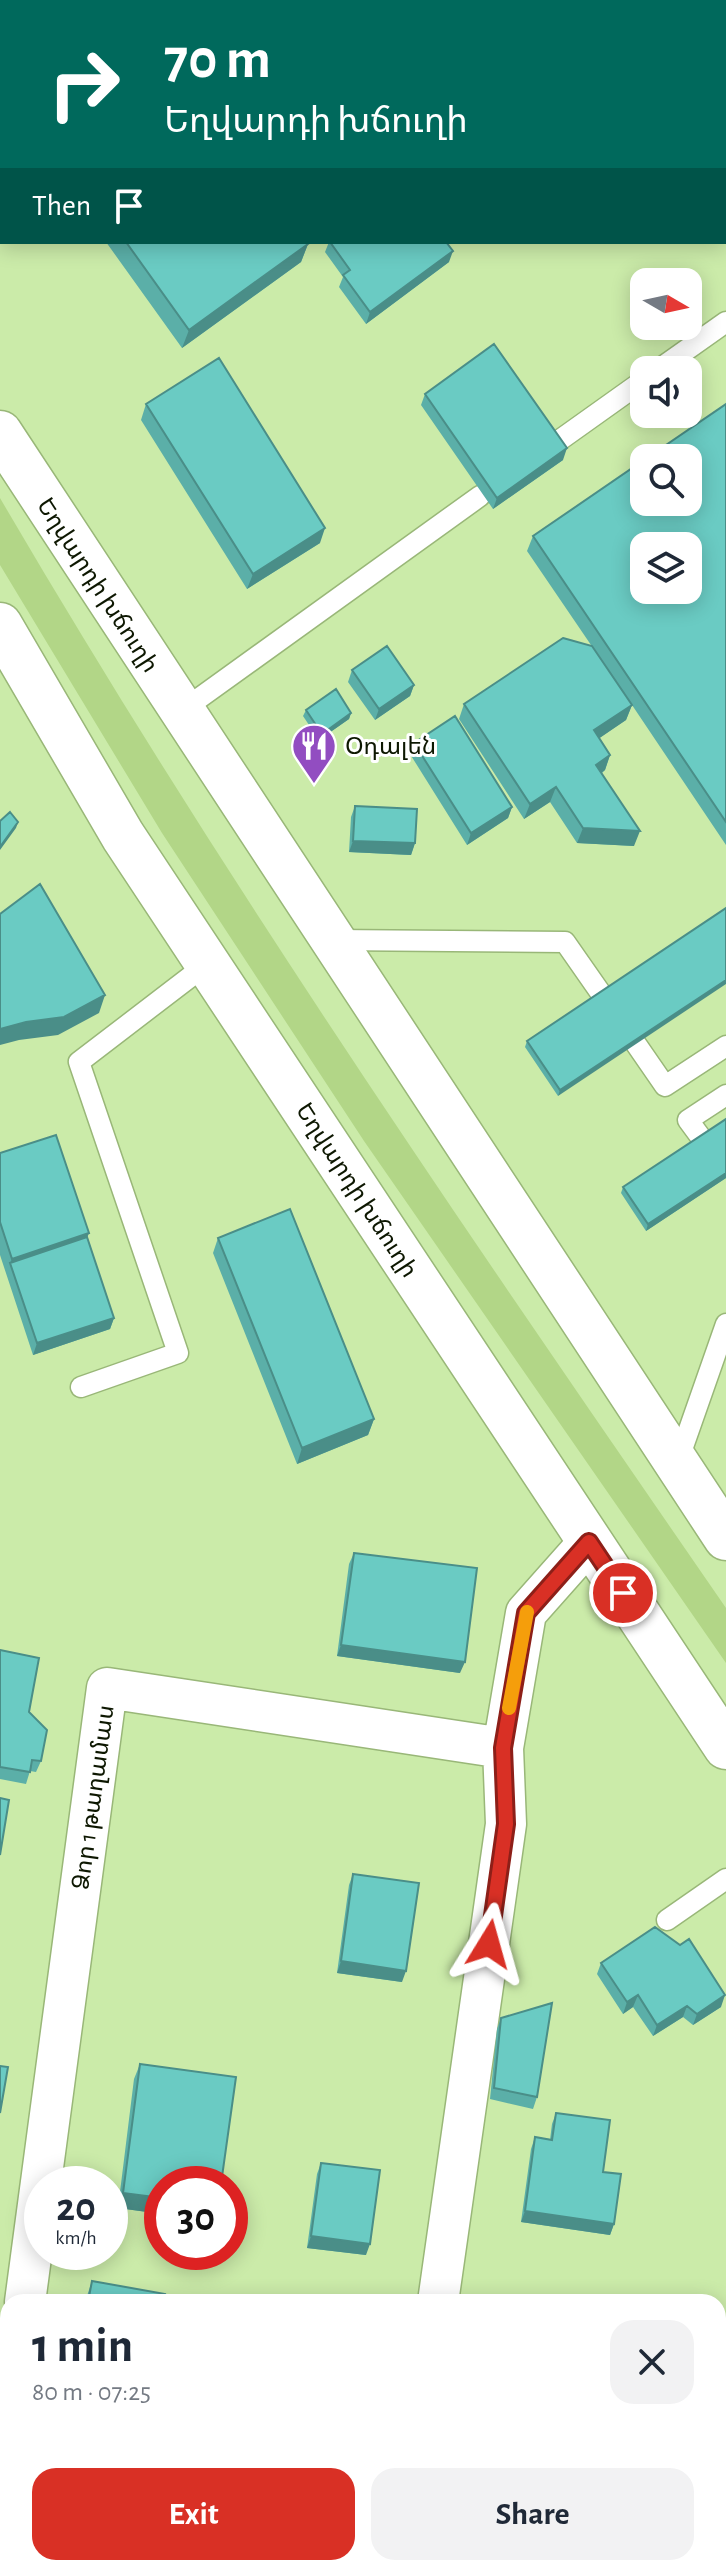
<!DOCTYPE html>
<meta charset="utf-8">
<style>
body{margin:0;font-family:"Alegreya Sans","Noto Sans Armenian",sans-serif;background:#f2f2f3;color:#1f2937;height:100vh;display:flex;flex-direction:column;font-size:30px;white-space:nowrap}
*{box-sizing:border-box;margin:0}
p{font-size:26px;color:#747a83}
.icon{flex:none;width:44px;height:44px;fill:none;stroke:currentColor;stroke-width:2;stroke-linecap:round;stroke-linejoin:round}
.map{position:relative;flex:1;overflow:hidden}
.sheet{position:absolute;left:0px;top:2294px;width:726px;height:282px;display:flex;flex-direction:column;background:#fff;border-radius:24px 24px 0 0;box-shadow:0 4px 20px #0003}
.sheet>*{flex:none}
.banner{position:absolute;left:0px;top:0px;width:726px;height:244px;box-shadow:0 4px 20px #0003;background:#00695c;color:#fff;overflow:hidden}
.needle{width:52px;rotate:99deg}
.buttons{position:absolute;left:630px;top:268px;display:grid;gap:16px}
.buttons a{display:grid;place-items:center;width:72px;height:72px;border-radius:16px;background:#fff;box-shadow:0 4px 20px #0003;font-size:40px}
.speed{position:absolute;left:24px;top:2166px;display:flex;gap:16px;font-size:40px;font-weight:700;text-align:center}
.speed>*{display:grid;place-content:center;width:104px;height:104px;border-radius:50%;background:#fff;box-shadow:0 4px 20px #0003;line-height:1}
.speed small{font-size:20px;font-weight:400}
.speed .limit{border:12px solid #d22;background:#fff;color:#111}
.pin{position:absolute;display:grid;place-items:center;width:68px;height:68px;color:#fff;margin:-34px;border:4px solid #fff;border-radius:50%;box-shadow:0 2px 8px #0007}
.me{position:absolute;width:88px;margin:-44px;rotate:8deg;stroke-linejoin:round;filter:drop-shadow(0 0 6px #0008)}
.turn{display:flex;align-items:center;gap:28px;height:168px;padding:0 32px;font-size:36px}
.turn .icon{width:104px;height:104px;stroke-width:2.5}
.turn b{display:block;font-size:56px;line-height:68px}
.then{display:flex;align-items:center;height:76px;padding:0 32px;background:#0003;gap:16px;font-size:30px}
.round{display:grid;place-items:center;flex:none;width:84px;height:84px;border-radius:24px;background:#f2f2f3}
.overview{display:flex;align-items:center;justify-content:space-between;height:136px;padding:0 32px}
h1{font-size:48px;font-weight:600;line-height:60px}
.button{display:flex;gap:16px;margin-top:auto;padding:16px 32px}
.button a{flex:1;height:92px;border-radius:24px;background:#d93025;color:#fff;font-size:32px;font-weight:600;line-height:92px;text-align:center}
.button a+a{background:#f2f2f3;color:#1f2937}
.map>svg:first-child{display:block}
.green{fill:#b2d687}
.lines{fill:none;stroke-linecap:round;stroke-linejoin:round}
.lane-casing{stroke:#99b778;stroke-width:23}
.street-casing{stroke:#99b778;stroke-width:43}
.primary-casing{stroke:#99b778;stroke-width:47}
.lane{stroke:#fff;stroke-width:20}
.street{stroke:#fff;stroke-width:40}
.primary{stroke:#fff;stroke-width:44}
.wall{fill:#5bafa8}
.shaded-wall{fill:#4a8e88}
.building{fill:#6acbc3;stroke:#4a8e88;stroke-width:2;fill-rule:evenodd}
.route-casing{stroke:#8d1f18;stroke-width:20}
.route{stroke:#d93025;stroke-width:14}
.slow{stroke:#f59e0b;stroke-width:14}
.labels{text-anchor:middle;stroke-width:6;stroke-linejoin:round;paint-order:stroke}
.street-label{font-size:24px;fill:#0d1701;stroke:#fff}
.poi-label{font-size:24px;fill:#0d1701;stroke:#fff;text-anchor:start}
</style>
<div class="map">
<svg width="726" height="2575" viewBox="0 0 726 2575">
<rect width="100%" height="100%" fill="#cbeba9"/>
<path class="green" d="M0,498C223,880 475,1244 726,1608V1663L364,1141L162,833L0,565Z"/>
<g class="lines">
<g class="lane-casing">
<path id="lane" d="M0,160L2,159
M658,370L726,322
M557,442L644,380
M180,712L480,496
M333,940L565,942L602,995
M636,1044L665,1086L726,1046
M702,1139L688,1120L726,1095
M81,1387L178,1353L79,1062L207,964
M678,1461L726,1324
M667,1920L726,1879"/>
</g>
<g class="street-casing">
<path id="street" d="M25,2302L107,1688L503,1748
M438,2302L506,1824L503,1748L526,1613L589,1542
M3,2469L8,2429
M607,2568L649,2575
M400,2575L401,2568"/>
</g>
<g class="primary-casing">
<path id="primary" d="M0,433L726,1538
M0,625L123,836L726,1747"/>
</g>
<use href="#lane" class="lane"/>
<use href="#street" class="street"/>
<use href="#primary" class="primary"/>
</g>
<path class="wall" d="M167,0H202L199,2H168Z
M726,95V133L724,130V97Z
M106,242H306L308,244L301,262L182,348Z
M329,242H446L449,262L366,324L339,287L343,277L325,252Z
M425,394L563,460L493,509L421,405Z
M146,404L320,543L247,589L141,420Z
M726,404V845L632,705L626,720L599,738L610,755L605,770L602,773L634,846L577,843L550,802L524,819L459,719L464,704L591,645L527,551L533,536Z
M352,670L414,685L410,696L375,720L348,682Z
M306,710L351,713L349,719L319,740L303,716Z
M414,743L512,807L508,818L467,845L410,754Z
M355,806L415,843L411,855L349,852L351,817Z
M726,908L558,1096L525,1047L527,1041Z
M726,1119V1178L646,1231L621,1193L623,1187Z
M0,1153L87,1237L114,1318L110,1329L33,1355L0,1255Z
M218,1238L374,1419L368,1435L297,1464L213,1253Z
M354,1553L460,1673L337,1656L349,1564Z
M0,1650L41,1761L36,1772L30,1771L26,1784L0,1779Z
M353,1874L402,1982L337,1973L349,1885Z
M601,1963L721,2007L693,2025L683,2017L653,2036L633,2007L623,2014L597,1974Z
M501,2018L537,2097L533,2109L490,2099L497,2029Z
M140,2064L162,2184V2214L118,2208L134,2079Z
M556,2113L603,2172L614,2224L610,2235L521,2222L531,2149L535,2137L550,2140L552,2124Z
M321,2163L366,2255L307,2248L317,2174Z
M92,2281L163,2302H85Z"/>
<path class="shaded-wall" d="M184,0H202L199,2H183Z
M308,244L301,262L182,348L189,330Z
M453,251L449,262L366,324L370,312Z
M567,448L563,460L493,509L497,498Z
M325,528L320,543L247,589L253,574Z
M414,685L410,696L375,720L379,709Z
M632,705L626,720L588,746L594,730Z
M351,713L349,719L319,740L322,734Z
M610,755L605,770L591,780L596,765Z
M556,787L550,802L524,819L530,804Z
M512,807L508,818L467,845L471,833Z
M18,822L16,828L0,850V847Z
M583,828L640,831L634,846L577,843Z
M353,841L415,843L411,855L349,852Z
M726,980V984L558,1096L560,1090Z
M105,995L99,1013L58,1035L19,1040L0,1045V1029Z
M726,1173V1178L646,1231L648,1224Z
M89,1233L83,1248L10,1263L12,1259Z
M114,1318L110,1329L33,1355L37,1343Z
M374,1419L368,1435L297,1464L302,1448Z
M341,1645L465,1662L460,1673L337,1656Z
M341,1961L406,1971L402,1982L337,1973Z
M638,1995L633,2007L623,2014L627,2002Z
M725,1995L721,2007L693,2025L697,2014Z
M687,2006L683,2017L653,2036L657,2025Z
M123,2193L162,2198V2214L118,2208Z
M525,2211L614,2224L610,2235L521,2222Z
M311,2236L370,2244L366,2255L307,2248Z"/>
<path class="building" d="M339,0H355L356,2H336Z
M406,0H563L560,2H402Z
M726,95V116L724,113V97Z
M126,242H306L308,244L189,330Z
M330,242H446L453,251L370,312L343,275L350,270Z
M494,344L567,448L497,498L425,394Z
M219,358L325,528L253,574L146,404Z
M726,404V822L533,536L644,460V502H688V458H647ZM644,546H688V590H644Z
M563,638L592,646L632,705L594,730L610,755L596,765L640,831L583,828L556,787L530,804L464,704Z
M387,646L414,685L379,709L352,670Z
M336,689L351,713L322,734L306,710Z
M455,716L512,807L471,833L414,743Z
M355,806L417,809L415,843L353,841Z
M10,812L18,822L0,847V821Z
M40,884L105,995L64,1017L26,1022L0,1029V914Z
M726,908V980L560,1090L527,1041Z
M726,1119V1173L648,1224L623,1187Z
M56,1135L89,1233L12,1259L0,1222V1153Z
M290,1209L374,1419L302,1448L218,1238Z
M87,1237L114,1318L37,1343L10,1263Z
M354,1553L477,1568L465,1662L341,1645Z
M0,1650L39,1658L29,1712L47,1730L41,1761L32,1760L30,1772L0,1767Z
M0,1798L9,1800L0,1855Z
M353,1874L419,1883L406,1971L341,1961Z
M655,1927L680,1945L689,1939L725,1995L697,2014L687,2006L657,2025L638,1995L627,2002L601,1963Z
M552,2003L537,2097L494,2088L501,2018Z
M140,2064L236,2077L221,2184H162V2198L123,2193Z
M0,2066L8,2067L0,2113Z
M556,2113L610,2120L603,2172L621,2174L614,2224L525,2211L535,2137L552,2140Z
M321,2163L380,2170L370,2244L311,2236Z
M92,2281L165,2294L163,2302H88Z"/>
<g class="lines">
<g class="route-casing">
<path id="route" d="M489,1944L506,1824L503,1748L526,1613L589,1542L623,1593"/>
</g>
<use href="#route" class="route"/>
<path class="slow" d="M509,1708L527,1612"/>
</g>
<defs>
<g id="restaurant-pin" transform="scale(2.3)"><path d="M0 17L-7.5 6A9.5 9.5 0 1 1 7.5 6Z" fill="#924dc1" stroke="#fff"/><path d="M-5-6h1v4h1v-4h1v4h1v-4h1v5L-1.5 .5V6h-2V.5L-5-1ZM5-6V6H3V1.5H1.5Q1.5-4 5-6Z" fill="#fff"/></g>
</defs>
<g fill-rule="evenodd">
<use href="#restaurant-pin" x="314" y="746"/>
</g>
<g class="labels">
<g class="street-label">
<text transform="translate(98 585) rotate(57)" y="8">Եղվարդի խճուղի</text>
<text transform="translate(357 1190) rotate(57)" y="8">Եղվարդի խճուղի</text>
<text transform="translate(93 1797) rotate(-82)" y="8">Ձոր 1 թաղամաս</text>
</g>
<g class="poi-label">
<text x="345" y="754">Օդալեն</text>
</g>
</g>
</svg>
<div class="buttons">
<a><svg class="needle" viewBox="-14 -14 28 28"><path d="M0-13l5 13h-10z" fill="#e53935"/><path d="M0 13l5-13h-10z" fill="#747a83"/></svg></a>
<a><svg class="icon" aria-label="sound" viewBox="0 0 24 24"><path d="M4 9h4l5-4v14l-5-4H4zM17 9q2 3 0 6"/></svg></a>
<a><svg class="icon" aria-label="search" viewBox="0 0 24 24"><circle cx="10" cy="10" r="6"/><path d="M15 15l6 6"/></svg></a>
<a><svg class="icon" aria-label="layers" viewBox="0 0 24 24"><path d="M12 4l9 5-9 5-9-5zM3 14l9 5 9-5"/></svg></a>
</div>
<div class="speed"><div>20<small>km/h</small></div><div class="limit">30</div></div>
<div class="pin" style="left:623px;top:1593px;background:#d93025"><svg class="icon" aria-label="arrive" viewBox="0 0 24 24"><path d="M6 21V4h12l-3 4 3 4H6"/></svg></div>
<svg class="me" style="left:489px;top:1944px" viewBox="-20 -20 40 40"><path d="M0-17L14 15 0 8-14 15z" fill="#d93025" stroke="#fff" stroke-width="4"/></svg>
<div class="banner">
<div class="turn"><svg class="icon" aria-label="right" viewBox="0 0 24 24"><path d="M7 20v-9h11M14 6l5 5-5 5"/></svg><div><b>70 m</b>Եղվարդի խճուղի</div></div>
<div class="then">Then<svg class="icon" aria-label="arrive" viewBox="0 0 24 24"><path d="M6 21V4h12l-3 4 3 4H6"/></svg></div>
</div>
<section class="sheet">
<div class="overview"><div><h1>1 min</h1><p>80 m · 07:25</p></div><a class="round"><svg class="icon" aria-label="close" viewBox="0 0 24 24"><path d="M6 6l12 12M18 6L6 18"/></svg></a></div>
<div class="button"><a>Exit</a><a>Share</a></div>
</section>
</div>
